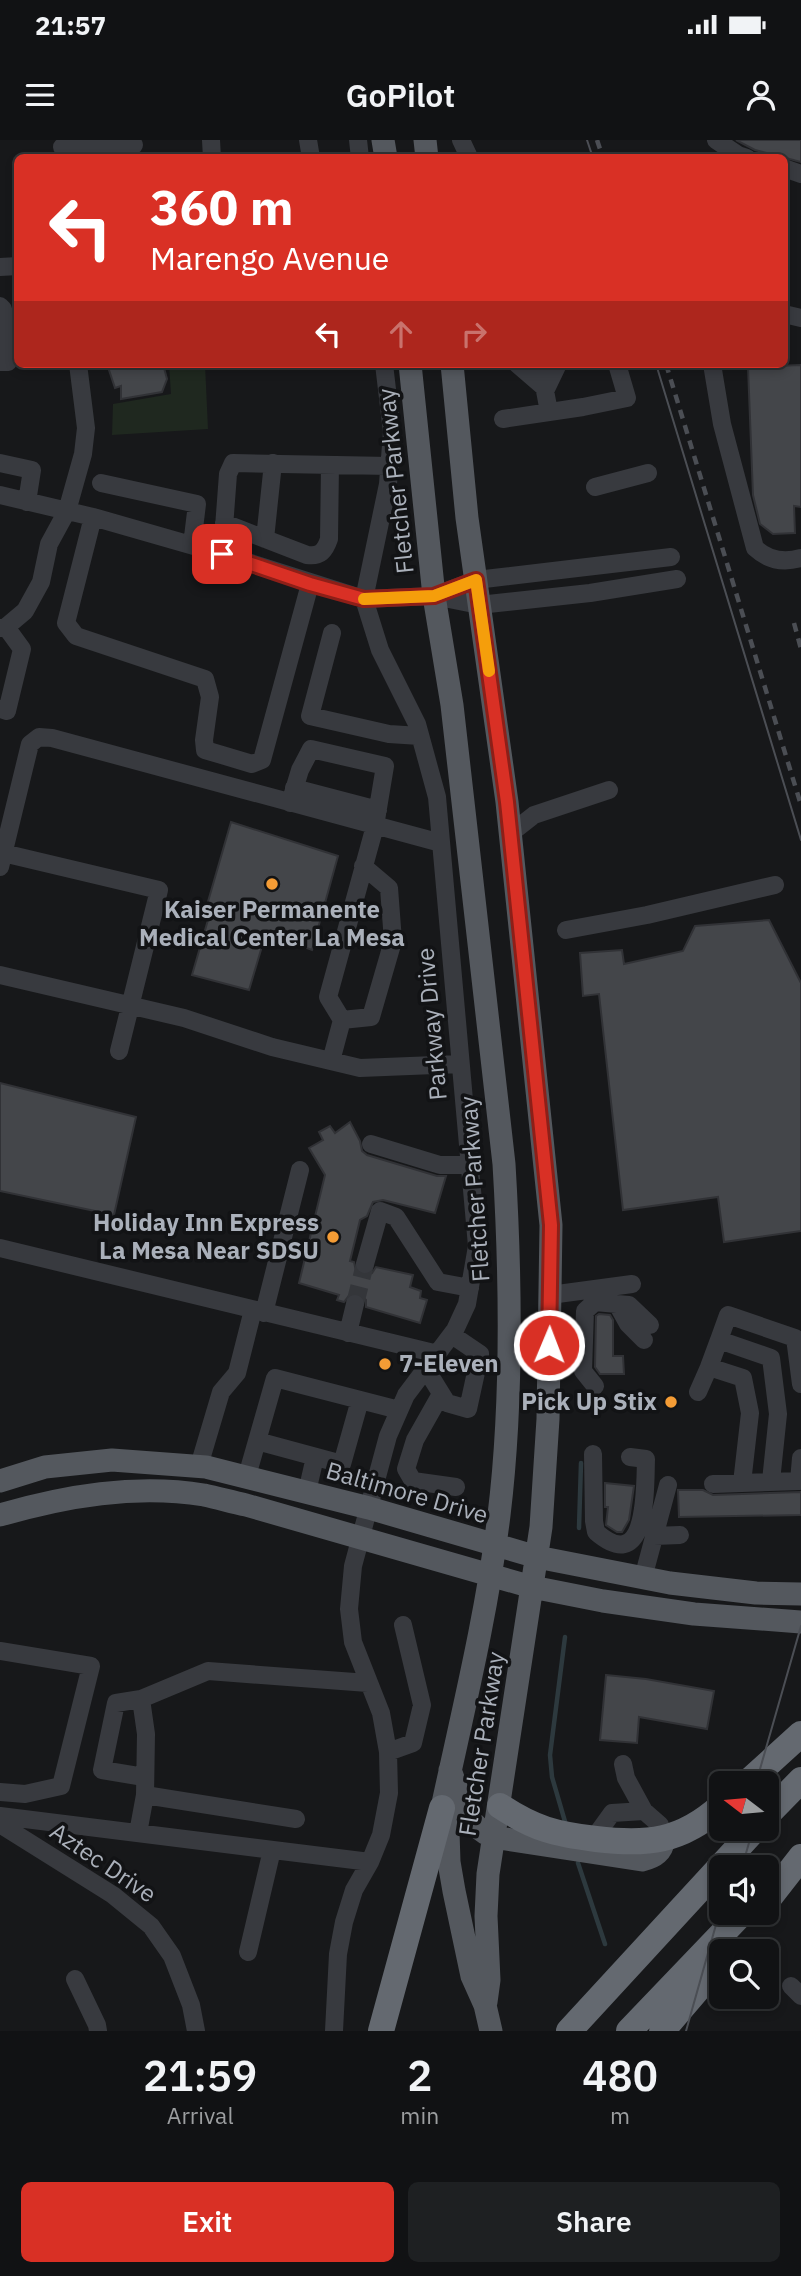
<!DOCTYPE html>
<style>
body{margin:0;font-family:"IBM Plex Sans",sans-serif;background:#1e2022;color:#f1f3f6;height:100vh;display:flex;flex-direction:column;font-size:26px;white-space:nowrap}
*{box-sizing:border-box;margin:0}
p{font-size:23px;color:#9c9ea0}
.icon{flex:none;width:38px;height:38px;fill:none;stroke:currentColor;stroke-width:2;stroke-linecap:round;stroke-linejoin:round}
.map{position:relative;height:1891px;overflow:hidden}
.side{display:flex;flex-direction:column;background:#111214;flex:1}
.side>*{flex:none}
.banner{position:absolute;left:14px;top:14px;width:774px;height:214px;border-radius:10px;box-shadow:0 4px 10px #0003,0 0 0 2px #303234;background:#d93025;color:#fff;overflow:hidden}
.needle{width:46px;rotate:286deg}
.tools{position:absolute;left:709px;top:1631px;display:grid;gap:14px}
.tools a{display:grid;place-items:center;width:70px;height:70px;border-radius:10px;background:#111214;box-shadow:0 4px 10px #0003,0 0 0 2px #303234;font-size:35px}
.pin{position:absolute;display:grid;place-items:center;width:60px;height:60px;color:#fff;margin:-30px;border-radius:14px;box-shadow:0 4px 10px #0006}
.me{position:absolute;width:77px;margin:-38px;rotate:1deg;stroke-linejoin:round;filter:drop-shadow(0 0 5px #0008)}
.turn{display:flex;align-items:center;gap:24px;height:147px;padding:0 21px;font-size:32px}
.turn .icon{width:91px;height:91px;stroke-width:2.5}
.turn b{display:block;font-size:49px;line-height:60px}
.lanes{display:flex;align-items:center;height:66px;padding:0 21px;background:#0003;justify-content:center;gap:35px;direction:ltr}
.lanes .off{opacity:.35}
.eta{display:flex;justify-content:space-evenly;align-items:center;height:119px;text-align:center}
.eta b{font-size:42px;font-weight:600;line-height:49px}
.cta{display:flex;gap:14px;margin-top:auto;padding:14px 21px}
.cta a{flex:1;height:80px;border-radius:10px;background:#d93025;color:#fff;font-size:28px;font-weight:600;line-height:80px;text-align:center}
.cta a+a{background:#1e2022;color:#f1f3f6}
.status{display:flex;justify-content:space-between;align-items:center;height:49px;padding:0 35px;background:#111214;direction:ltr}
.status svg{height:19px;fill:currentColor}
header{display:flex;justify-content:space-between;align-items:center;height:91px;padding:0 21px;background:#111214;font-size:32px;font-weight:600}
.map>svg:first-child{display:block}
.green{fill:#1f281f}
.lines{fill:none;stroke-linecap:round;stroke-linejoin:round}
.stream{stroke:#2d393e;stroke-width:4.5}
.building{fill:#44464a;stroke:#313236;stroke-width:2}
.minor-tunnel{stroke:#34363a;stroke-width:18;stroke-dasharray:18 9;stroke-linecap:butt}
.minor{stroke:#383a3f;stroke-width:18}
.major{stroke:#54585e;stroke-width:23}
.highway{stroke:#646970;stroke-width:26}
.tram{stroke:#4b4e54;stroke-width:2}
.rail{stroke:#4b4e54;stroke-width:4.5;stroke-dasharray:9 7;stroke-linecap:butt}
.route-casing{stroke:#8d1f18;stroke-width:18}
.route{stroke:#d93025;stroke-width:12}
.slow{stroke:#f59e0b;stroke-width:12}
.poi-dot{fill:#f49c35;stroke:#121315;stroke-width:2.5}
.labels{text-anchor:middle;stroke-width:7;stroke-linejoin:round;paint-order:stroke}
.street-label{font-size:24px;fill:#aab0ba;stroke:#121315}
.poi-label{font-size:24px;font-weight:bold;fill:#aab0ba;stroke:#121315;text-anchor:end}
</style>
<div class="status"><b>21:57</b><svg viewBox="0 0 49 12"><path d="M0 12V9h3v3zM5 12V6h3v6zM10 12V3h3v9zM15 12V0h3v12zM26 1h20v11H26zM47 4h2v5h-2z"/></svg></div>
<header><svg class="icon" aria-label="menu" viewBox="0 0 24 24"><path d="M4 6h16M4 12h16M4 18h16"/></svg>GoPilot<svg class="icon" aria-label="person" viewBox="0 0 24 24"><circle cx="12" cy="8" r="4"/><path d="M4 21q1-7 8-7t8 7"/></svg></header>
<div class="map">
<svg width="801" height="1891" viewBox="0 0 801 1891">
<rect width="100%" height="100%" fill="#17181a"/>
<path class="green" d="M169,224H205L208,289L112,295L113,264L171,254Z"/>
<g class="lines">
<path class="stream" d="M579,1388L581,1323
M565,1497L550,1615L552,1637L566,1685
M578,1723L605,1804"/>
</g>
<path class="building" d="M736,0H801V22L755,10Z
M107,224H163L167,239L162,252L121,259V246L115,248Z
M801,225V367L794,366L795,393L773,394L760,384L753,355L748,227Z
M231,682L338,716L312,810L266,793L249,850L192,835L210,773L205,772Z
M769,780L801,843V1091L724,1102L718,1057L623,1070L599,854L583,856L580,813L622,810L624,824L683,811L695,786Z
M0,943L136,977L114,1075L0,1051Z
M350,982L360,1001L362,1011L367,1015L437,1036H446L435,1073L383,1060L373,1062L367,1076L360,1080L350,1121L354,1122L356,1131L363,1135L372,1133L376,1127L413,1135L410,1147L421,1151L420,1158L427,1160L420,1183L366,1167V1160L358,1153H351L344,1162L337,1160L339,1155L299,1143L325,1035L309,1008L323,1000L319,992L330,986L335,993Z
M599,1174L610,1175L613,1180V1216H623L624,1234H600L595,1227L596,1176Z
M605,1343L634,1346L629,1380L622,1392H617L606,1385L608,1367H605Z
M678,1350H703L713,1355L801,1352V1375L679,1377Z
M606,1535L646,1539L714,1551L707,1589L639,1577L637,1603L600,1600Z"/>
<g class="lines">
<path class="minor-tunnel" d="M355,1164L365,1124"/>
<path class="minor" d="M211,0L212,18
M308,0L311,18
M358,0L360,18
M461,0L468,15
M716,0L738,15L747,18
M62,7L134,5
M784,28L801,34
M0,127L18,126
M0,166L3,169L8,222H0
M784,174L801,178
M517,224L546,249
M540,224L549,272
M712,224L722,284L755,408C769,421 784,423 801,418
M546,249L558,224
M503,279L583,267L627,258L617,224
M0,323L32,330L27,362
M101,343L197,364L192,405
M595,347L648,333
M0,355L93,377L222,414L364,459L434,456L479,465L590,453L677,439
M93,377L66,483L76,496L205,539L210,557L204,600L205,610L252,624L262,620L310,444
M224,383L307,415C320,417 325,411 329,399L330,325
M265,399L273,323
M222,414L228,334L233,323L390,326
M434,456L476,440L671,417
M0,488L6,487L25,471L41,442L49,404L67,371L83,314L86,288L78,224
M332,493L310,576L389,594L420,596
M0,569L7,571L22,509L6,487
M294,648L378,670
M290,663L300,630L311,609L385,626L375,686L328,857L342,880L331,921
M511,693L534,675L609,650
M3,713L159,750L119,911
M0,727L30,604L39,597L52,598L441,703
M566,790L647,775L775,745
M0,835L184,878L272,907L360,928L460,924
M342,880L371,877L393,801L389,748L363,726
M371,1004L440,1025H470
M0,1108L438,1214
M365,1124L380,1071L396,1077L438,1142L470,1148
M550,1155L632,1144
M617,1164L629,1165L650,1185
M264,1173L300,1030
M348,1193L355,1164
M719,1200L728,1175L795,1198L801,1244
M709,1227L719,1200L771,1218L778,1274L771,1341
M426,1229L447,1263L468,1269L480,1214L452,1195
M595,1246L583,1231L585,1171L595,1162L617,1164L628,1184L644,1200
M698,1252L709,1227L743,1238L750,1273L742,1343
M441,1254L415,1300L406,1329L413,1341L456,1347
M257,1301L342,1324L360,1260
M593,1314L594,1381L596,1392C648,1437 645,1348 646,1319L630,1317
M199,1326L221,1252L237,1233L253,1170
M247,1336L275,1238L399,1270
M713,1344L799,1341L801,1318
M307,1352L315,1317
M654,1396L680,1395
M643,1438L668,1345
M0,1511L91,1526L61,1646L25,1654L0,1652
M141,1559L208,1531L368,1543
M388,1612L413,1603L422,1565L403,1485
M623,1624L626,1638L644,1671
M144,1637L102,1630L116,1563L141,1559L146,1594L145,1655
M0,1676L370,1722
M0,1684L113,1755L151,1786L172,1816L191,1865L196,1891
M138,1693L145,1655L296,1679
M594,1698L612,1673L644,1671L660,1685L664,1699
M248,1812L272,1710
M75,1839L97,1885L98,1891
M791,1846L801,1856
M334,1891L338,1814L344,1782L354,1750L370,1722L381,1695L389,1653L388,1612L381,1573L353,1502L349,1469L353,1426L388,1296L406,1255L455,1190L467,1164L477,1106L437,657L417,584L380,510L364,459L388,344L392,292L384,224"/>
<path class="major" d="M383,0L386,18
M425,0L427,18
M410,224L434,456L452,565L504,1024C511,1140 513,1260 499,1375C487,1474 463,1571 442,1668L448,1692L449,1722L454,1751L472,1836L485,1865L491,1891
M452,224L467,378L507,662L551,1085L548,1279L541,1387L488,1734L486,1776L489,1840L486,1862
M0,1341L45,1327L112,1320L206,1327L369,1368L537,1417L670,1443L756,1453L801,1454
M0,1375C66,1356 135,1344 204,1355C218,1358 232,1362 246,1365L532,1447L603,1461L694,1474L801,1482
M450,1630C461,1658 463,1684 493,1697L642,1720C655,1717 662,1712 664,1699"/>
<path class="highway" d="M747,1643L801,1594
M500,1666C535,1689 555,1694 596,1699C647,1705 681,1702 721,1666
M766,1676L801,1640
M766,1762L801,1717
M381,1891L442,1668
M569,1891L755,1689
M629,1891L742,1773
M662,1891L721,1822"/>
<path class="tram" d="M587,0L593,18
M656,224L801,700
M756,1643L801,1486
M742,1727L753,1689
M686,1891L721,1767"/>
<path class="rail" d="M597,0L603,18
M666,224L801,665
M794,483L801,509"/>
</g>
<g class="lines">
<g class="route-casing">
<path id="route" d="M222,414L310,444L364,459L434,456L476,440L507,662L551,1085L549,1205"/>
</g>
<use href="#route" class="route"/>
<path class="slow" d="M364,459L434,456L476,440L489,531"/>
</g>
<g class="poi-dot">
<circle cx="272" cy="744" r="7"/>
<circle cx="333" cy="1097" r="7"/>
<circle cx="385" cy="1224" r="7"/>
<circle cx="671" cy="1262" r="7"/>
</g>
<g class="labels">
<g class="street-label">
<text transform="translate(396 341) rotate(-96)" y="8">Fletcher Parkway</text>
<text transform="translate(432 884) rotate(-95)" y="8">Parkway Drive</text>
<text transform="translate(475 1049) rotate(-94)" y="8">Fletcher Parkway</text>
<text transform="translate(407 1353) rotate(16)" y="8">Baltimore Drive</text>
<text transform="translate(482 1604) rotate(-81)" y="8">Fletcher Parkway</text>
<text transform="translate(103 1723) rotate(34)" y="8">Aztec Drive</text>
</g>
<g class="poi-label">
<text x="272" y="778" text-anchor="middle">Kaiser Permanente<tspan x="272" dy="28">Medical Center La Mesa</tspan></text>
<text x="319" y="1091">Holiday Inn Express<tspan x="319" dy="28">La Mesa Near SDSU</tspan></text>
<text x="399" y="1232" text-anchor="start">7-Eleven</text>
<text x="657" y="1270">Pick Up Stix</text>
</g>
</g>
</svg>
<div class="tools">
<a><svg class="needle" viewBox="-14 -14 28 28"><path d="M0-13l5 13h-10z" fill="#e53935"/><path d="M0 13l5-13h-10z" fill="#9c9ea0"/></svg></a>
<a><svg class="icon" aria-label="sound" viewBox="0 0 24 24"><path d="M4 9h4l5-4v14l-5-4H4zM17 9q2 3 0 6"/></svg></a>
<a><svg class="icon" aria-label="search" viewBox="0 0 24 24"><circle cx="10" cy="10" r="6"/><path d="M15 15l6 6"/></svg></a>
</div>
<div class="pin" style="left:222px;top:414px;background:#d93025"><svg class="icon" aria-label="arrive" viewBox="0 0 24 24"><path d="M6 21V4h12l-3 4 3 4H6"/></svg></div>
<svg class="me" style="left:549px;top:1205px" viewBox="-20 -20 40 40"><circle r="17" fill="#d93025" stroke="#fff" stroke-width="3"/><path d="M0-11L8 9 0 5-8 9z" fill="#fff"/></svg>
<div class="banner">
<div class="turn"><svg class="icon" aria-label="left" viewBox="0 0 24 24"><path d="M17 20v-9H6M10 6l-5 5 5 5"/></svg><div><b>360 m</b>Marengo Avenue</div></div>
<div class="lanes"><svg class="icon" aria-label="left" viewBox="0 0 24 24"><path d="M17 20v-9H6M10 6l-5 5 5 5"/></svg><svg class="icon off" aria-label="ahead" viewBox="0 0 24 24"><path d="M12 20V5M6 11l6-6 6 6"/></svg><svg class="icon off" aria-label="right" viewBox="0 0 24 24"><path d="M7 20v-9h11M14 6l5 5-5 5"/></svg></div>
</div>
</div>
<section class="side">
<div class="eta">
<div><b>21:59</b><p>Arrival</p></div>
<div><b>2</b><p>min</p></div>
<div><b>480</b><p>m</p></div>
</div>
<div class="cta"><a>Exit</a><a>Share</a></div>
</section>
